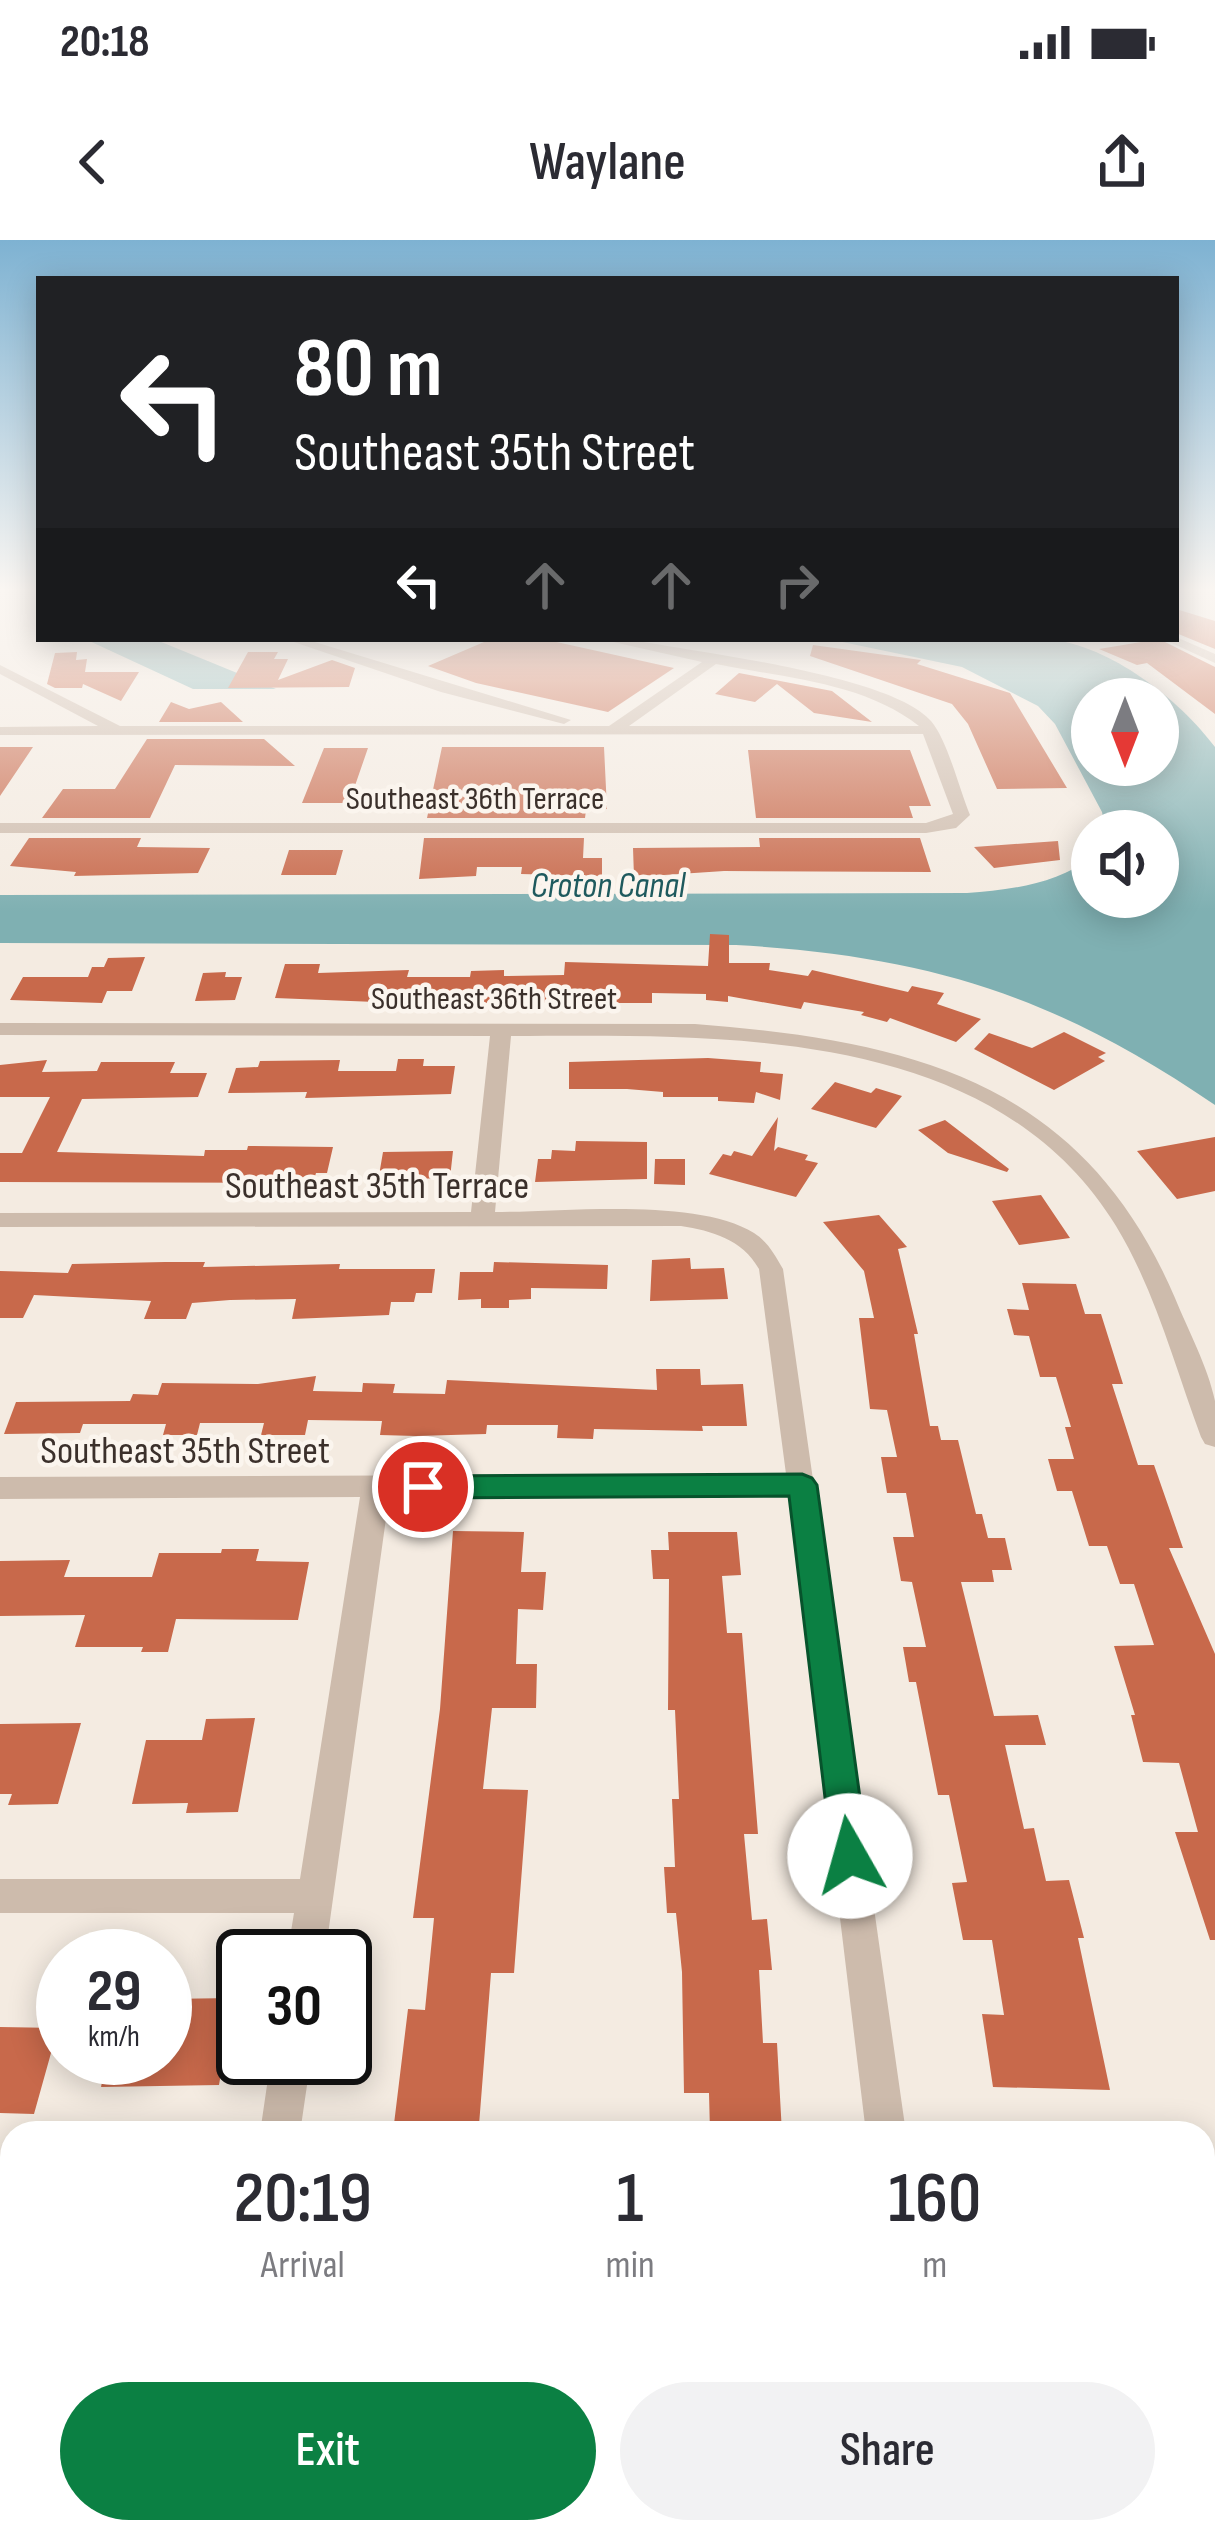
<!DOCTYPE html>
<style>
body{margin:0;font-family:"Sofia Sans Condensed",sans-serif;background:#f2f2f3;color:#2b2b33;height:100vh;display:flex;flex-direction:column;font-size:45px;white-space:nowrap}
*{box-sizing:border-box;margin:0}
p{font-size:39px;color:#7c7c81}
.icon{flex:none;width:66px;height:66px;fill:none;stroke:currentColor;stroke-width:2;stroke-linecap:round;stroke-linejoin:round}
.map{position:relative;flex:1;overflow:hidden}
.drawer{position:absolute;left:0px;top:1881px;width:1215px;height:423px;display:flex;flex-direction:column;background:#fff;border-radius:36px 36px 0 0;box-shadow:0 6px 30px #0003}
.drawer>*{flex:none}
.guide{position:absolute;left:36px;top:36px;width:1143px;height:366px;border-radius:0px;box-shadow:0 6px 30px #0003;background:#202124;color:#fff;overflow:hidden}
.needle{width:78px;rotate:180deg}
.buttons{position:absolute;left:1071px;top:438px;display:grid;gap:24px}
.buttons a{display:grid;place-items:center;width:108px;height:108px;border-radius:50%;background:#fff;box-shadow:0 6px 30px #0003;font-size:60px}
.speed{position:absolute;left:36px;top:1689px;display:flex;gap:24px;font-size:60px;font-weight:700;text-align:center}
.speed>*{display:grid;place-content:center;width:156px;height:156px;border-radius:50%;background:#fff;box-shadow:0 6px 30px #0003;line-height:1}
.speed small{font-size:30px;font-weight:400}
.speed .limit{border:6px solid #111;border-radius:18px;background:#fff;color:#111}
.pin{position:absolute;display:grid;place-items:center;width:102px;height:102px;color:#fff;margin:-51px;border:6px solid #fff;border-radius:50%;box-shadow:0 3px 12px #0007}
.me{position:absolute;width:132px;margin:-66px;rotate:353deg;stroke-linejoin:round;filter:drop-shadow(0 0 9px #0008)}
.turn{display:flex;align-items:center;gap:42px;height:252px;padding:0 60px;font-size:54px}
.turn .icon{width:156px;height:156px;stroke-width:2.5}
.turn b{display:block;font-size:84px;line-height:102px}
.lanes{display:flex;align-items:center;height:114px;padding:0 60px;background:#0003;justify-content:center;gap:60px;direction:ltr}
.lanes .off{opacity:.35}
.eta{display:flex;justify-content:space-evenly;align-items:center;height:204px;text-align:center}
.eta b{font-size:72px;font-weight:600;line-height:84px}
.action{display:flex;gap:24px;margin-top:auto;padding:24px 60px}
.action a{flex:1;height:138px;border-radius:72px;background:#0b8043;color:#fff;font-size:48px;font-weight:600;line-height:138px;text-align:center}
.action a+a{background:#f2f2f3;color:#2b2b33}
.status{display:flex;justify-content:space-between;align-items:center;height:84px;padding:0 60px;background:#fff;direction:ltr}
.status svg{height:33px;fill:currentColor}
header{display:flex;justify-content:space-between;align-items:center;height:156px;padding:0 60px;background:#fff;font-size:54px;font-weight:600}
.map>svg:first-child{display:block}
.water{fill:#7fb0b2;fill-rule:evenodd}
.building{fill:#c8694b}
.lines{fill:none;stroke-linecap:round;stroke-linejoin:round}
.minor{fill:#cdbbac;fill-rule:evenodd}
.route{fill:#0b8043;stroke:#07532c;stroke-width:3}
.labels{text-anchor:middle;stroke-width:9;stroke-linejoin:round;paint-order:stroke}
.far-street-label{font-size:33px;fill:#3b302b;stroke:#fbf5ee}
.far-water-label{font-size:36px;font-style:italic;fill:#1f5a5e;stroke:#fbf5ee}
.street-label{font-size:39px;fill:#3b302b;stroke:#fbf5ee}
</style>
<div class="status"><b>20:18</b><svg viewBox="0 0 49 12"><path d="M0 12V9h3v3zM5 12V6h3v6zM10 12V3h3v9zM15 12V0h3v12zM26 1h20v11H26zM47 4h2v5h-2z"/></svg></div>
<header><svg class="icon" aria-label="back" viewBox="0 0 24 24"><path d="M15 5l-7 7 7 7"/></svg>Waylane<svg class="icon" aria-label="share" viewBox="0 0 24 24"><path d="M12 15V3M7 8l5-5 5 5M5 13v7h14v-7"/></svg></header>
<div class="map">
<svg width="1215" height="2303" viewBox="0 0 1215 2303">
<rect width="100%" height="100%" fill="#f4ebe1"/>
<path class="water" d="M85,399H154L276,449H193Z
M828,399C899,399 979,391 1049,399C1111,406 1179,459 1215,507V865C1055,756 929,716 736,705L0,703V655L967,653C1010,650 1057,644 1092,617V657H1158V591H1106L1102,572L1055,484L1038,466L962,427ZM1092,459H1158V525H1092Z"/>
<path class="building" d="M1176,369L1215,381V409L1176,393Z
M491,399H543L674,428L608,472L476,443L428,426Z
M1159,399L1215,427V474L1147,423L1137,425L1099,409Z
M813,405L921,420L917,424L1010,453L1067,548L997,549L968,484L952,464L810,416Z
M77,412L76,420L87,419L85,432H139L121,461L83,444L82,448H55L47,444L55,413Z
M248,412H278L274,419H288L278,440L332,420L355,428L349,447L228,448Z
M739,433L832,451L872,482L814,473L777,444L755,462L715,454Z
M171,462L189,469L221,462L243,482H159Z
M147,499H264L295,526L175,525L150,578H42L63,549H115Z
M0,507H33L0,556Z
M442,507H604L607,569L586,570L585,578H427Z
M324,508H368L349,563H302Z
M748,510H910L931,566H909L913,578H756Z
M29,598H141L137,607L210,608L198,633L74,636L76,632L10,626Z
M424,598H584L583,618H602V642H558V635L521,634L522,627H477L476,636L419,639Z
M759,598H920L931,632L724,631L634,637L633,608L760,607Z
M1058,601L1060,620L994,628L974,607Z
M289,610H343L336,635H281Z
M710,694L729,695V723H770L769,730L808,736L812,730L908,752L912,746L944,753L937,764L981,779L956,802L890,778L887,782L861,775L864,772L804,762L801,769L728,756V762L706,760V754L652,753V763H401L275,758L285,724H320L318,733L409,730L407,737H470L471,731L504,730V736L564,735L565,722L708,726Z
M145,717L132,751H107L102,763L10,760L23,737H88L92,727H104L108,718Z
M226,732L225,737H242L235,760L195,761L203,733Z
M1064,792L1106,813L1098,817L1105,821L1054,850L974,809L989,793L1032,808Z
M708,818L761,822L760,832L783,834L780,860L756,852L754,863L718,861V857H663V852L627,849H569V822Z
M398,819H424L423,826H455L451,854L305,858L307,852L228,853L236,828L258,827L260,821L340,820L338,831H396Z
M47,820L42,832L97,831L101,822H175L170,833H207L198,857L82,859L57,912L204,916L205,910H247L248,906L333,907L327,933H316L313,943L0,942V913H22L50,857H0V825Z
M835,842L871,853L876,848L902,856L876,888L811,869Z
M778,877L774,911L778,907L808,915L805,920L818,923L796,957L709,934L723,914L731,916L734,911L752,916Z
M945,880L1009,929L1007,932L948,913L918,890Z
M1215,897V951L1177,959L1137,911Z
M576,901L647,902V939L535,942L538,919H551L552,910L575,911Z
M453,911L450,938L408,939L407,946L377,947L383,912Z
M655,919H685V945L654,944Z
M1041,955L1070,998L1019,1005L992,961Z
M879,975L907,1007L898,1009L918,1094H914L930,1186H938L941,1200H958L976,1274H982L988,1298H1005L1012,1330H992L994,1342H961L994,1476L1038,1475L1046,1505H1005L1024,1589L1034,1588L1046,1641L1069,1640L1084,1698H1078L1110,1850L993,1847L982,1774L1004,1775L992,1700H963L952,1643L967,1642L949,1555H938L916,1442H909L903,1407H926L912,1342L901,1341L893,1297H914L906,1253H887L881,1217H897L887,1170L870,1169L859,1078H874L864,1031L823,982Z
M690,1018L691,1029L724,1028L728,1059L650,1061L652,1020Z
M165,1022H205L203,1027L340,1024L339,1029H435L432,1053H416L414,1062H391L389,1075L292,1079L296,1059L230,1060L192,1063L186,1079H144L151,1061L34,1055L23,1078H0V1031L68,1033L72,1024Z
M494,1022L608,1025L607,1049L531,1048V1059L509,1060V1068H481V1059L458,1060L460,1032H493Z
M1022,1043L1076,1044L1085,1074H1101L1123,1144H1112L1138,1225H1154L1183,1308H1169L1215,1414V1700H1210L1175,1592H1198L1179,1523L1143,1522L1131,1475H1135L1114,1406L1154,1405L1134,1344H1120L1107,1306H1089L1072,1251H1057L1048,1219H1074L1065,1187H1071L1056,1137H1040L1029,1096L1014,1095L1007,1069L1029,1070Z
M656,1129H700L701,1145L743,1144L747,1186H702L703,1191L594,1189L593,1199L557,1198L558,1185H487L486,1194L416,1196L380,1195L382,1181L308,1180L305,1195H261L264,1183H200L197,1195H163L166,1184H83L80,1193L4,1194L16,1162L130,1161L133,1154L158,1155L162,1143L258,1144L316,1136L313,1151L362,1152L363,1143L395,1144L393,1153L445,1154L447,1140L657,1150Z
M453,1291L524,1292L521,1332H546L543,1370L518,1369L516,1424H537L536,1468H492L483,1549L528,1550L514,1733H491L479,1885L394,1884L408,1769L425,1770L434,1678H413L440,1469Z
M668,1292H737L741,1335L722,1336L727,1393H742L758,1594H744L752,1680L767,1679L772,1730H759L763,1803H777L782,1893L710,1892L709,1853H684L682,1732L676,1673H667L664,1627H675L672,1559H679L675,1470H668L669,1339H653L651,1310H669Z
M222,1309H259L256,1321L309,1322L298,1380L176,1379L168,1412H141L143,1407H75L85,1375L0,1376V1321L70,1320L64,1337H152L159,1313H221Z
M255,1478L238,1572L186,1573L188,1563L132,1564L146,1500H202L206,1479Z
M81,1483L58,1564L8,1565L12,1554H0V1484Z
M234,1758L219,1845L101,1847L107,1818H165V1759Z
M0,1787L58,1788L34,1874L0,1873Z"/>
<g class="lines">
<path class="minor" d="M1176,397L1215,414V423L1163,399Z
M285,399H305L571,480L564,484L441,452Z
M600,399H627C693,412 890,434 931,481C947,499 960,551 970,575L956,588L926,593H0V583H926L953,574L923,494L0,495V487L98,486L0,434V425L120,486H609L702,422ZM716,424C784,438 863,442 919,486H629Z
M0,783L695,784C912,801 1082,841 1175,1058C1188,1090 1208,1127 1215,1161C1215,1175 1215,1193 1215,1207L1205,1204L1201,1197C1175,1127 1155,1050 1116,986C991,783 718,796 511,796L495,972C563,972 697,957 754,993C768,1002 775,1015 783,1029L906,1893H866L789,1256L389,1257L325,1716H287L294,1673H0V1639H300L360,1257L0,1259V1237L786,1234L759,1029C742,999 712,991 681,986L0,987V973L471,972L490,796L0,795Z
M271,1818H311L300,1893H260Z
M1203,1933H1215V1975H1203Z
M198,2292H246L245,2303H197Z
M913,2292H961L963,2303H915Z"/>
</g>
<linearGradient id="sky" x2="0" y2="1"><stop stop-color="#7eb2d2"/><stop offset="0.52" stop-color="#faf6f2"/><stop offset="1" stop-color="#faf6f2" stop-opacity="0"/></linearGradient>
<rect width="1215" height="672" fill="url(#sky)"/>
<path class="route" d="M802,1234L812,1238L817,1245L868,1616L863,1627L850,1632L838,1627L832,1616L789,1256L423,1258L413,1255L409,1247L413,1240L423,1236Z"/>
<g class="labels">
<g class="far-street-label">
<text x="475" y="569">Southeast 36th Terrace</text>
<text x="494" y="769">Southeast 36th Street</text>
</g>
<g class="far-water-label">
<text x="608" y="657">Croton Canal</text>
</g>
<g class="street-label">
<text x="377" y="958">Southeast 35th Terrace</text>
<text x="185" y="1223">Southeast 35th Street</text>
</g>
</g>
</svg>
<div class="buttons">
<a><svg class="needle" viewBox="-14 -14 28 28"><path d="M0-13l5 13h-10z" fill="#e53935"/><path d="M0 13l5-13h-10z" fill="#7c7c81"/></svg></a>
<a><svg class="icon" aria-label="sound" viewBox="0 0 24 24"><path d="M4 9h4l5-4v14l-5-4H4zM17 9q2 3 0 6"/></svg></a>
</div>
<div class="speed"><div>29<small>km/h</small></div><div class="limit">30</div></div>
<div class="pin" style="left:423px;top:1247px;background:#d93025"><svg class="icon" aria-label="arrive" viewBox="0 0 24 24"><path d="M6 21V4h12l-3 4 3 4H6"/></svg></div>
<svg class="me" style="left:850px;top:1616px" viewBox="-20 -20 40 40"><circle r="19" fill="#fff"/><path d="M0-13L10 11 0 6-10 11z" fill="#0b8043"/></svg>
<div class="guide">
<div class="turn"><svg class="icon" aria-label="left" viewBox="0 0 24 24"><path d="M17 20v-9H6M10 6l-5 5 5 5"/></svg><div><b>80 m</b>Southeast 35th Street</div></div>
<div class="lanes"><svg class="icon" aria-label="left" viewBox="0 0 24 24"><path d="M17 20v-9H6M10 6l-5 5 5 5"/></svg><svg class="icon off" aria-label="ahead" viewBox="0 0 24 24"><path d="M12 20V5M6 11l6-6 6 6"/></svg><svg class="icon off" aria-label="ahead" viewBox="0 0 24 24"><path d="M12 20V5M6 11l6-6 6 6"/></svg><svg class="icon off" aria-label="right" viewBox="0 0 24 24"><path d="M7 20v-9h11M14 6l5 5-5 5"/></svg></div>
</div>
<section class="drawer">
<div class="eta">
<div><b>20:19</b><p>Arrival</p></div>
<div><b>1</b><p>min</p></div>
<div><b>160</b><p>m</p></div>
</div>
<div class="action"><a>Exit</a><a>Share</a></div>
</section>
</div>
